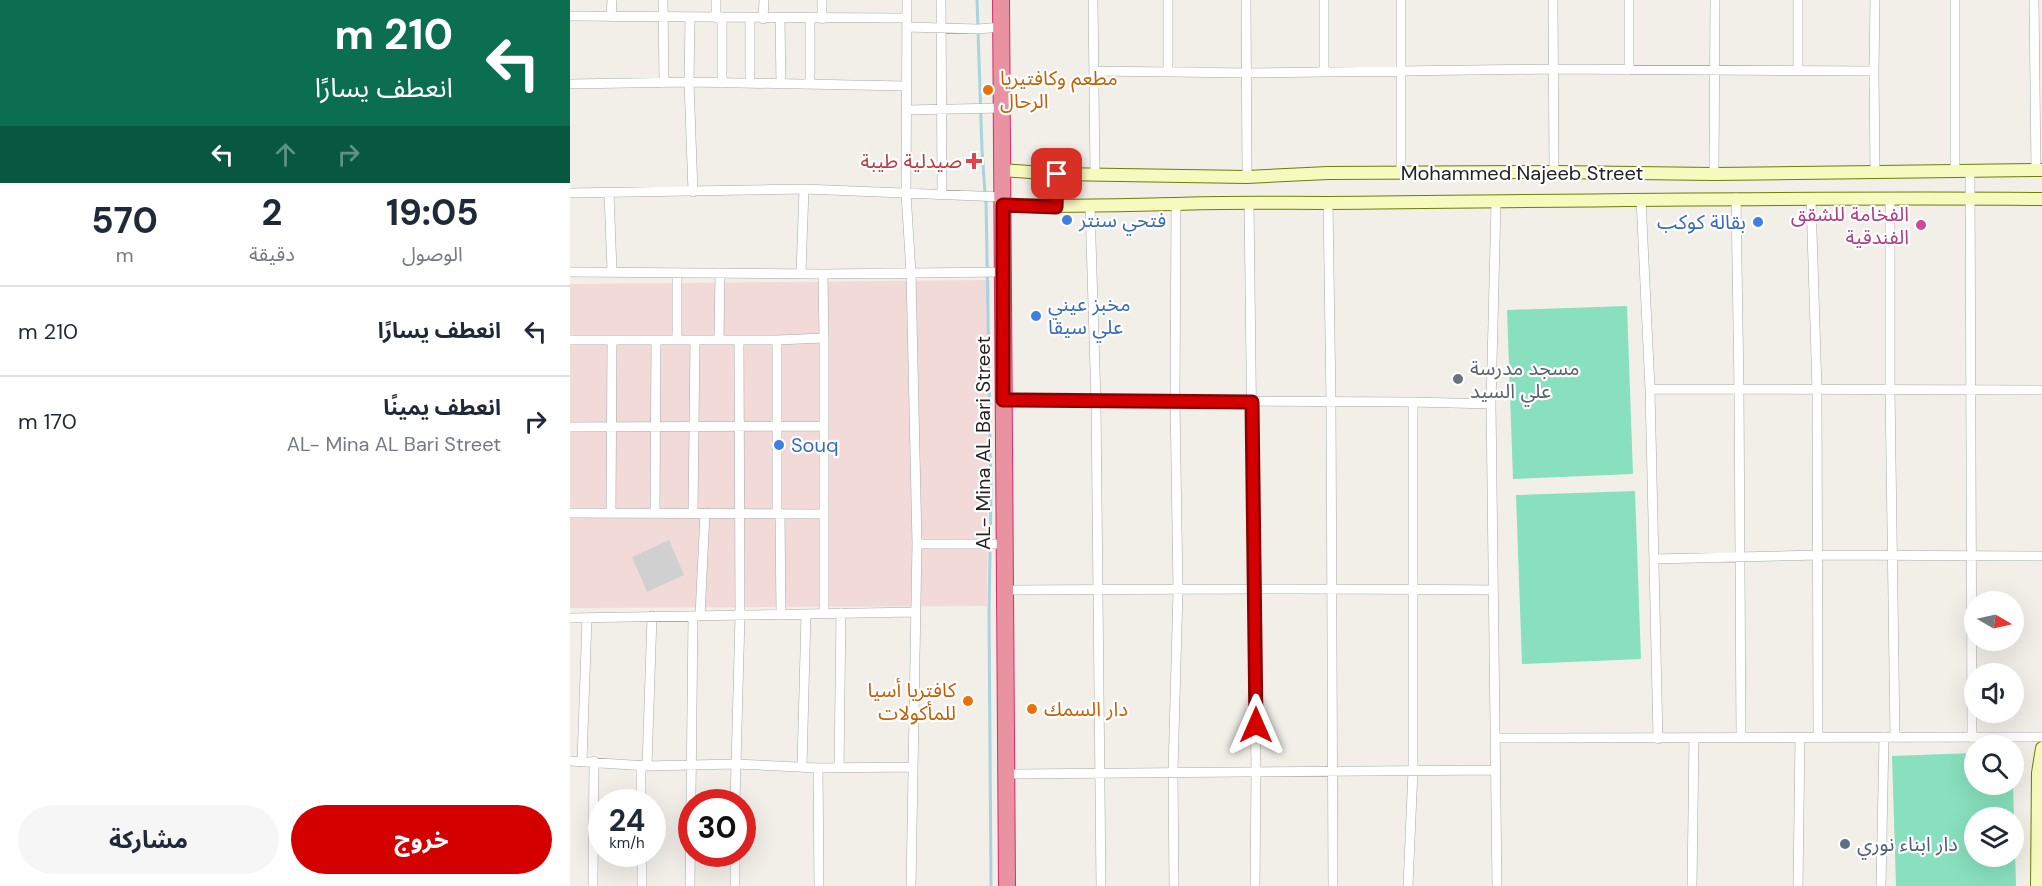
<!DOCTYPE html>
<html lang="ar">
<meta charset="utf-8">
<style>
body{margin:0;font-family:"DM Sans","Noto Sans Arabic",sans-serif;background:#f6f6f7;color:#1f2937;direction:rtl;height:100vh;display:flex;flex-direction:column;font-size:22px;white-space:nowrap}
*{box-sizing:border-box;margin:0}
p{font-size:20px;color:#747a83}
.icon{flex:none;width:33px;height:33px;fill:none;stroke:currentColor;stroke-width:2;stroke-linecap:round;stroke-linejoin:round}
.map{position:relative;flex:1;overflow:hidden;direction:ltr}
.details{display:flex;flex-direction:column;background:#fff;width:570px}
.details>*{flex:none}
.hud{background:#0b6e4f;color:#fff;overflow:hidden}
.needle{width:39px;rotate:99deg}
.buttons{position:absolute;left:1394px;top:591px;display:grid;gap:12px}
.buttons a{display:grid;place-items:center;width:60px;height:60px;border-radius:50%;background:#fff;box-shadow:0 6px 24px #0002;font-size:30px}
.speed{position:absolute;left:18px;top:789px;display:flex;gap:12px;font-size:30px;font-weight:700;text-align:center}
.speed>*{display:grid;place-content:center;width:78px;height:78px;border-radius:50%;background:#fff;box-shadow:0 6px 24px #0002;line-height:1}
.speed small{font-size:15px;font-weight:400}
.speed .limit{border:9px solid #d22;background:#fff;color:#111}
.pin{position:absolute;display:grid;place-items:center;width:51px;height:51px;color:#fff;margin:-26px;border-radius:12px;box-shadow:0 3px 9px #0006}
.me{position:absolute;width:66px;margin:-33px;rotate:0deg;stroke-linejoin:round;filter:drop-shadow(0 0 4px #0008)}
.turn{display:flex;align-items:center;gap:21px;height:126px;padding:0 18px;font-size:27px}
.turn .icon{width:78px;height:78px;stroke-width:2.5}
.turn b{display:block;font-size:42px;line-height:51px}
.lanes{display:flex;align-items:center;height:57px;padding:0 18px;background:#0003;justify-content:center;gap:30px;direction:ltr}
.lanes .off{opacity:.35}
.eta{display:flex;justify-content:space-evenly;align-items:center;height:102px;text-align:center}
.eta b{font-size:36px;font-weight:700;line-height:42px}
.cta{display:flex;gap:12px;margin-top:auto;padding:12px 18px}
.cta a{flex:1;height:69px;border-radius:36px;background:#d40000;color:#fff;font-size:24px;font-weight:700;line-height:69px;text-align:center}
.cta a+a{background:#f6f6f7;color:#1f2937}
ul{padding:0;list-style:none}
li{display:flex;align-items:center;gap:18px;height:90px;padding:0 18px;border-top:2px solid #e0e1e3}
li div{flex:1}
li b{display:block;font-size:22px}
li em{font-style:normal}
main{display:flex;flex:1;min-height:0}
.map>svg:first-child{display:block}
.commercial{fill:#f2dad9}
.religious{fill:#d0d0d0}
.pitch{fill:#88e0be;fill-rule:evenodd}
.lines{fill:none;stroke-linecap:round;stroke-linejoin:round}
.stream{stroke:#aad3df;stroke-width:3}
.street-casing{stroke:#a9a9a9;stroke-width:10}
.secondary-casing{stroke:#707d05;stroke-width:14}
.highway-casing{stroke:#dc2a67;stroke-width:18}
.street{stroke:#fff;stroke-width:9}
.secondary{stroke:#f7fabf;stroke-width:12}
.highway{stroke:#e892a2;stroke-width:16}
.route-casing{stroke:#8a0000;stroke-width:15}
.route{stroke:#d40000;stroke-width:10}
.food-dot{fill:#e8710a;stroke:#fff;stroke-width:2}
.health-dot{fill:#e0444e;stroke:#fff;stroke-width:2}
.shop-dot{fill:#3f7fe0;stroke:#fff;stroke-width:2}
.hotel-dot{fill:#d1479c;stroke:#fff;stroke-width:2}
.worship-dot{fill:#6b7280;stroke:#fff;stroke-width:2}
.service-dot{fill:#5c6f8a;stroke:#fff;stroke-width:2}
.labels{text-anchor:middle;stroke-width:4.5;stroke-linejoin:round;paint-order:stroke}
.food-label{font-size:20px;fill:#c56008;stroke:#fff;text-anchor:start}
.health-label{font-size:20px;fill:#be3a42;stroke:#fff;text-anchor:end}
.street-label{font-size:20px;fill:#222;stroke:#fff}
.hotel-label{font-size:20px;fill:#b23c85;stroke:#fff;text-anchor:end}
.shop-label{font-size:20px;fill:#366cbe;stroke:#fff;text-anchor:start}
.worship-label{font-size:20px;fill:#5b616d;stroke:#fff;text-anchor:start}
.service-label{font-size:20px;fill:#4e5e75;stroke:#fff;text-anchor:start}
</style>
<main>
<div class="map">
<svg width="1472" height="886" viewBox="0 0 1472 886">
<rect width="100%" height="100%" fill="#f2efe9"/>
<path class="commercial" d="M420,280L417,606L0,608V284Z"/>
<path class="religious" d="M99,540L114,575L77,592L62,557Z"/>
<path class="pitch" d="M1057,306L1063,474L943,479L937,310Z
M1065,491L1071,659L952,664L946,495Z
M1404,753V784L1443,785L1446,886H1326L1322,756ZM1404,818H1443V856H1404Z"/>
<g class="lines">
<path class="stream" d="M407,0L412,150L415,193
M416,200L421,493L419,613L421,886"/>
<g class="street-casing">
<path id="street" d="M93,0L94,83
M252,0V19
M337,0L336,193L341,273L347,544L341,886
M371,0L372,194
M523,0L525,175
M598,0V72
M676,0L677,177
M754,0V72
M983,0L984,172
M1464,0L1466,170
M0,16L337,18
M41,17L42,0
M120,18L119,82L123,192
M146,18V0
M193,19L194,0
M210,19L211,84
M337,27L408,29L431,27
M1059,70V0
M1228,70V0
M524,71L677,73L983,69L1304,71
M152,83V18
M180,83V18
M0,84L119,82L336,86
M240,85V19
M336,110L432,108
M1385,171V0
M1400,171L1402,738
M831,172V0
M1305,172L1304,71L1305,0
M1144,174L1145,0
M0,193L234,189L433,197
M39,193L42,271
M1166,198L1169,389L1171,738
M1071,199L1080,389L1088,739
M1320,199V390L1325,737
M1241,200L1247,389L1248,738
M679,203L686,771L685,886
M758,203L761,401L763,886
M926,203L921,404L927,886
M520,207L526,402L531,886
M0,272L253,274L433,272
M231,273L234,189
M0,340H207L254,338L253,274
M107,340V273
M149,340L150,273
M207,340V513
M1080,389L1472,390
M433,400L843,402L921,404
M0,427L254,426
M0,513L254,514
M41,513L42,341
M85,513L86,340
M123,513L125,340
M210,513L211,615
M347,544H435
M1084,559L1248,555L1472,556
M435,590C598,589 761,588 923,590
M254,613V338
M130,616L135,513
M0,618L346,612
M925,738L1472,737
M0,761L77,766L166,764L248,768L343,767
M12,761L17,618
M71,765V802
M77,766L82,616
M232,767L236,614
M248,768L249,886
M269,768L271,613
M436,774L926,770
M165,802L170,616L169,340
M72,854V886
M23,886L24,761
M120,886L123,616
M165,886V854
M604,886L603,772L608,590L605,401L606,204
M838,886L843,770V402
M1122,886L1124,738
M1228,886L1230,738
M1311,886L1314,737"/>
</g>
<g class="secondary-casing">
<path id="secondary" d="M432,170L487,174L677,177L758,173L984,172L1144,174L1472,170
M433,205C491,207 548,205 605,204C656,202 706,203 757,203C995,201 1233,197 1472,199
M486,207L487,174
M1467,886L1468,773L1472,748"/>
</g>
<g class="highway-casing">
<path id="highway" d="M431,0L437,886"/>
</g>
<use href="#street" class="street"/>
<use href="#secondary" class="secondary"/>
<use href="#highway" class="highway"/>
</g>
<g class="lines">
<g class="route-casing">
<path id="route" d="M487,174L486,207L433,205V400L682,402L686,725"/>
</g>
<use href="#route" class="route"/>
</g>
<g class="food-dot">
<circle cx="418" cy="90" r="6"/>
<circle cx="398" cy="701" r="6"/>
<circle cx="462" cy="709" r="6"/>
</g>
<path class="health-dot" d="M401 152h6v6h6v6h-6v6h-6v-6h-6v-6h6z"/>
<g class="shop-dot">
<circle cx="497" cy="220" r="6"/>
<circle cx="1188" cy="222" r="6"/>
<circle cx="466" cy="316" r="6"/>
<circle cx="209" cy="445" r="6"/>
</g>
<circle class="hotel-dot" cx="1351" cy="225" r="6"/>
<circle class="worship-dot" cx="888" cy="379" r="6"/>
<circle class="service-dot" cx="1275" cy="844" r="6"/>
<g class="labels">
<g class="food-label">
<text x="430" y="85">مطعم وكافتيريا<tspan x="430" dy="23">الرحال</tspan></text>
<text x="386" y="697" text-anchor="end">كافتريا أسيا<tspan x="386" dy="23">للمأكولات</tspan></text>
<text x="474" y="716">دار السمك</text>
</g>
<g class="health-label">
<text x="392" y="168">صيدلية طيبة</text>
</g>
<g class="street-label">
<text x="952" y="180">Mohammed Najeeb Street</text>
<text transform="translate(413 443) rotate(-90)" y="7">AL- Mina AL Bari Street</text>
</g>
<g class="hotel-label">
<text x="1339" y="221">الفخامة للشقق<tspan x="1339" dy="23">الفندقية</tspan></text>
</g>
<g class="shop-label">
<text x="509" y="227">فتحي سنتر</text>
<text x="1176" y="229" text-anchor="end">بقالة كوكب</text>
<text x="478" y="311">مخبز عيني<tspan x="478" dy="23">علي سيقا</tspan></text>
<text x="221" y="452">Souq</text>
</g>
<g class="worship-label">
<text x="900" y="375">مسجد مدرسة<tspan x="900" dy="23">علي السيد</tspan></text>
</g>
<g class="service-label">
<text x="1287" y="851">دار ابناء نوري</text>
</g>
</g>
</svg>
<div class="buttons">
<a><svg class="needle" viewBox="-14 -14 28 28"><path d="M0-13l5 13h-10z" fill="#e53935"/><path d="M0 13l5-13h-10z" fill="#747a83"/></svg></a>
<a><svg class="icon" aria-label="sound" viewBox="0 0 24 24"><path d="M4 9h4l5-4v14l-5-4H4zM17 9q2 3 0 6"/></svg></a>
<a><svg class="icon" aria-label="search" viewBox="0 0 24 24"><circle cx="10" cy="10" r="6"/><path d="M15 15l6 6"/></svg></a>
<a><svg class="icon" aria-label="layers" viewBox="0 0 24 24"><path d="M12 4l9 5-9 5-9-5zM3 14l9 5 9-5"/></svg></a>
</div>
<div class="speed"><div>24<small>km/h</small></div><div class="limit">30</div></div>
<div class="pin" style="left:487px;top:174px;background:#d93025"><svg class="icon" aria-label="arrive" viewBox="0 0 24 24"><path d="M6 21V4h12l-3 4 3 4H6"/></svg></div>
<svg class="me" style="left:686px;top:725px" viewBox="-20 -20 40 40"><path d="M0-17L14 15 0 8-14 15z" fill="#d40000" stroke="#fff" stroke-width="4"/></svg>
</div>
<section class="details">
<div class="hud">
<div class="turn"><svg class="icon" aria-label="left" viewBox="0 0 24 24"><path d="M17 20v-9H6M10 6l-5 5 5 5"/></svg><div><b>210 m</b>انعطف يسارًا</div></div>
<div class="lanes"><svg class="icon" aria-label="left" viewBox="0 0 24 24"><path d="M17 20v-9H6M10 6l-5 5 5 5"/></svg><svg class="icon off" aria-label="ahead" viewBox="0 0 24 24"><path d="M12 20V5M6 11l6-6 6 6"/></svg><svg class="icon off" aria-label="right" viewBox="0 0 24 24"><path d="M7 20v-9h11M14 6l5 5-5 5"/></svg></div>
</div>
<div class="eta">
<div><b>19:05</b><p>الوصول</p></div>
<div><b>2</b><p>دقيقة</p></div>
<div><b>570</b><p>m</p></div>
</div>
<ul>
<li><svg class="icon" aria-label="left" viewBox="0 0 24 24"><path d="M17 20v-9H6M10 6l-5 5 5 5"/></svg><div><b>انعطف يسارًا</b></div><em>210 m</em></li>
<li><svg class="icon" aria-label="right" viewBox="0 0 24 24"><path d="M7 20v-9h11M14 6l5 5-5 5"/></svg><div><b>انعطف يمينًا</b><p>AL- Mina AL Bari Street</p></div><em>170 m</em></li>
</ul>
<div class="cta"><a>خروج</a><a>مشاركة</a></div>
</section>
</main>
